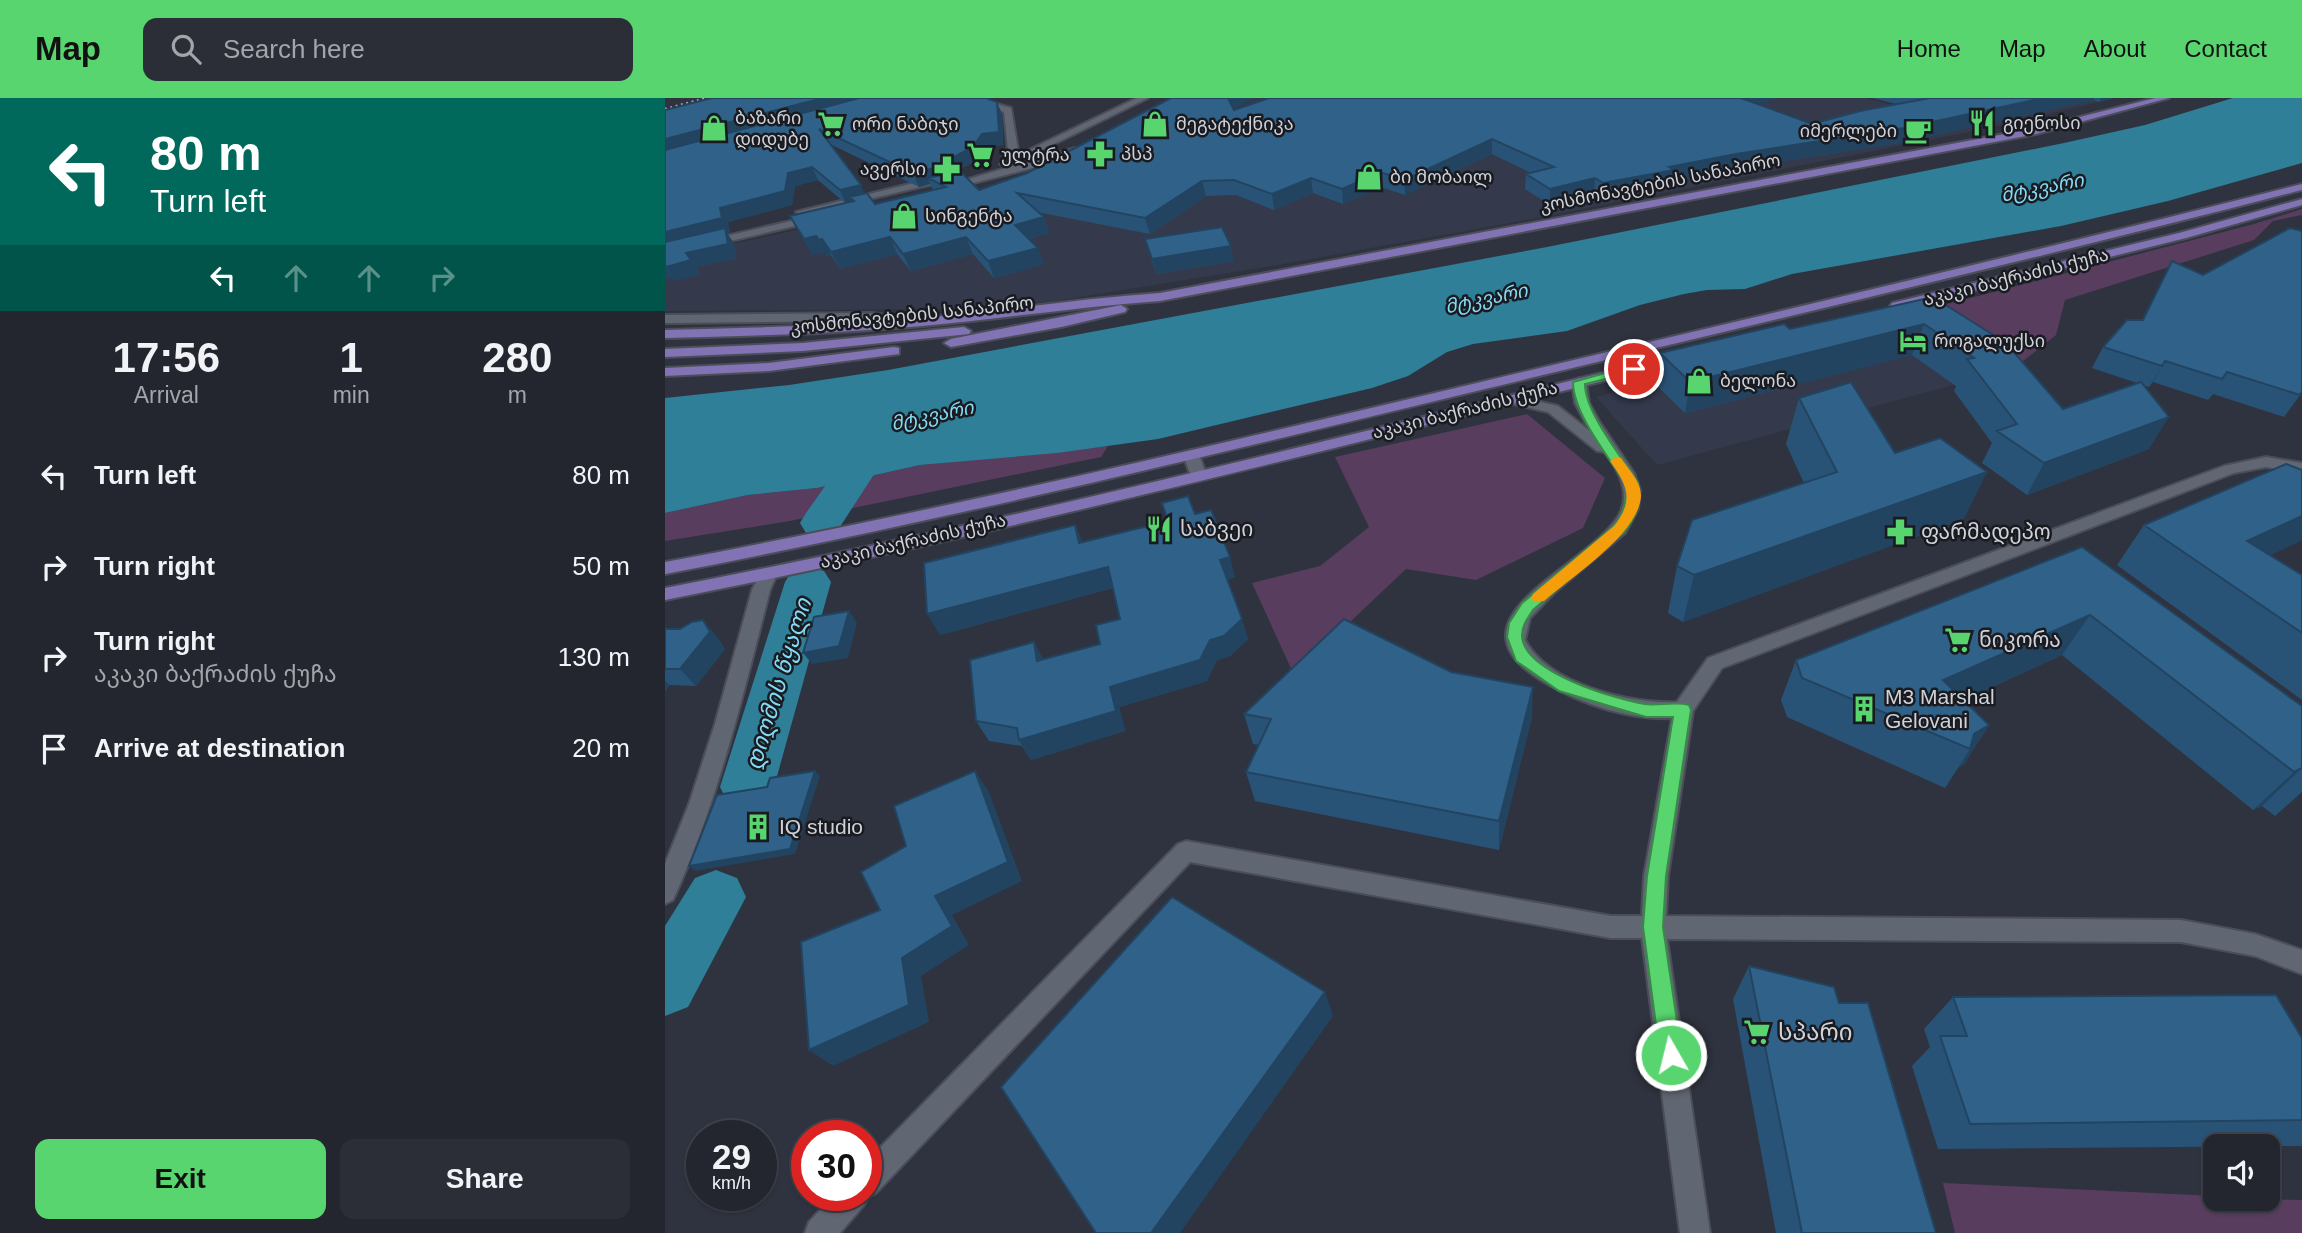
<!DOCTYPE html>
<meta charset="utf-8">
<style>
body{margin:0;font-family:Helvetica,"Noto Sans Georgian",sans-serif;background:#2b2e37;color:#f1f3f6;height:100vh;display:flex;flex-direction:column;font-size:26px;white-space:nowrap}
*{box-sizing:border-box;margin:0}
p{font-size:23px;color:#a3a5aa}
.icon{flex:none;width:38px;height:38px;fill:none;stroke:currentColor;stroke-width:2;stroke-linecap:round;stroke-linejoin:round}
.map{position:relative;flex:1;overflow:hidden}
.details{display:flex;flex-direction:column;background:#23262f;width:665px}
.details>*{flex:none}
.hud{background:#00695c;color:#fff;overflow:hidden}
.buttons{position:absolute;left:1538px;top:1036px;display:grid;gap:14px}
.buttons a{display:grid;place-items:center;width:77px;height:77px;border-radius:14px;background:#23262f;box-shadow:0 2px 5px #0004,0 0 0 2px #40434b;font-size:35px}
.speed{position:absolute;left:21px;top:1022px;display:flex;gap:14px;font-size:35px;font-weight:700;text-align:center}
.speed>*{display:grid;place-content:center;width:91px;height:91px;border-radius:50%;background:#23262f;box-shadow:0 2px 5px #0004,0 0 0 2px #40434b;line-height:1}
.speed small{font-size:18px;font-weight:400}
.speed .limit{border:10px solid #d22;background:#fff;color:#111}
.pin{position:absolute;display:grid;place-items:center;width:60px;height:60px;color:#fff;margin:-30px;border:4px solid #fff;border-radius:50%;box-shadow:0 2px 7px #0007}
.me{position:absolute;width:77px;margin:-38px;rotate:352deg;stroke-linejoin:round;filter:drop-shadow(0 0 5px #0008)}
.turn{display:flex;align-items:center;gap:24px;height:147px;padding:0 35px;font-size:32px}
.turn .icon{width:91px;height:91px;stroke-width:2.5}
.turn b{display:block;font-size:49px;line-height:60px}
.lanes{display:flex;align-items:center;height:66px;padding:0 35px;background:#0003;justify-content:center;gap:35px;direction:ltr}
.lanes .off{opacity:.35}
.eta{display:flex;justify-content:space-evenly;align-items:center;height:119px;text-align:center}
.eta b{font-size:42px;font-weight:800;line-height:49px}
.button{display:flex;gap:14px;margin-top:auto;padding:14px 35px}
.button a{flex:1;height:80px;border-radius:14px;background:#58d56f;color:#111;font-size:28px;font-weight:800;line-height:80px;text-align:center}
.button a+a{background:#2b2e37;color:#f1f3f6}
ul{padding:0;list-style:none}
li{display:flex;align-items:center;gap:21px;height:91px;padding:0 35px}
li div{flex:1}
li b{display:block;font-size:26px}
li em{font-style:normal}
header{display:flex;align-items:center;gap:42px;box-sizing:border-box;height:98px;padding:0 35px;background:#58d56f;color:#111}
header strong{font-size:33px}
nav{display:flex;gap:38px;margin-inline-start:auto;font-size:24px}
.search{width:490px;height:63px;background:#2b2e37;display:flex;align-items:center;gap:18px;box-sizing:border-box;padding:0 24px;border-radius:14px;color:#a3a5aa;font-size:26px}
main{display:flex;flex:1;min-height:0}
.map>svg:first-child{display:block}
.built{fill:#343a4c}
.green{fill:#583d5f}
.water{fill:#2e7f97}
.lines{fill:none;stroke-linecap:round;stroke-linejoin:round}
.river{fill:#2e7f97;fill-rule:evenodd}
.minor-casing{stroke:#4b4e58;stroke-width:4}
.tertiary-casing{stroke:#4b4e58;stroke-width:4}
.secondary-casing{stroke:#4b4e58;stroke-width:4}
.primary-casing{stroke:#4b4e58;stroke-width:4}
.minor{fill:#616673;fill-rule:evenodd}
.tertiary{fill:#616673;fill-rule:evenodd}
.secondary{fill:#616673;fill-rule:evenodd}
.primary{fill:#8273b4;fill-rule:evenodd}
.rail{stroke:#a2a5ae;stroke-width:2.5;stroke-dasharray:2 3.5;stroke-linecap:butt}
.wall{fill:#295376;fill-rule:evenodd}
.shaded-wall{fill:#224460}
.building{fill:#306189;stroke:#224460;stroke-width:2}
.route{fill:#58d56f;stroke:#398a48;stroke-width:2}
.slow{fill:#f59e0b}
.labels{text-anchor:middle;stroke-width:5;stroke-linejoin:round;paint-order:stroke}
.far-poi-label{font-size:18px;fill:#cfd2d9;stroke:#191b20;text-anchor:start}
.far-street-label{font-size:18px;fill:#cfd2d9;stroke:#191b20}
.far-water-label{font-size:19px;font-style:italic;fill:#85dbf7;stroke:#191b20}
.poi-label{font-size:21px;fill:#cfd2d9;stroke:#191b20;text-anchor:start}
.water-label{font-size:23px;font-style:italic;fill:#85dbf7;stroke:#191b20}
.near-poi-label{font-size:24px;fill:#cfd2d9;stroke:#191b20;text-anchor:start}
</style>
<header>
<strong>Map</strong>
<div class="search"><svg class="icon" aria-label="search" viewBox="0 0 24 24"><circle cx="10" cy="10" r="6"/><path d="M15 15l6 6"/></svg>Search here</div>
<nav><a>Home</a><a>Map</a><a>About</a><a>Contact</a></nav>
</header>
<main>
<section class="details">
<div class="hud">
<div class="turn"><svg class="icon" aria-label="left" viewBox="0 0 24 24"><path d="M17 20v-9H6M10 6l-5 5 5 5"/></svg><div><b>80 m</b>Turn left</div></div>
<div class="lanes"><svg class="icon" aria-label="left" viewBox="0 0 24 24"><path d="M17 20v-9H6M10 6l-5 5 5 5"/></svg><svg class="icon off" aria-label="ahead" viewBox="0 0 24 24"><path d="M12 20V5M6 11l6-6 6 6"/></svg><svg class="icon off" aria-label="ahead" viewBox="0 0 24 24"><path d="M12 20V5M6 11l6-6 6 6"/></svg><svg class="icon off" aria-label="right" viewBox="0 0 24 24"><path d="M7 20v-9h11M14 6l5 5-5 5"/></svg></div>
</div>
<div class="eta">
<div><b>17:56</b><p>Arrival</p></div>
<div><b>1</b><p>min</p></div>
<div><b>280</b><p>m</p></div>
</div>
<ul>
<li><svg class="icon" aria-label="left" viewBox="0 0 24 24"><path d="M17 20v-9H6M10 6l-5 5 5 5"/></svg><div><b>Turn left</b></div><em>80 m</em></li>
<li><svg class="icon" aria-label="right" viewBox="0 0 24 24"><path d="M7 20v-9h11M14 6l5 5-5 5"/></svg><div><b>Turn right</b></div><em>50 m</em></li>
<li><svg class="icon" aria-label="right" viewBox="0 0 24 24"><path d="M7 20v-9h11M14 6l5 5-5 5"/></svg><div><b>Turn right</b><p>აკაკი ბაქრაძის ქუჩა</p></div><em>130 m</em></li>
<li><svg class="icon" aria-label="arrive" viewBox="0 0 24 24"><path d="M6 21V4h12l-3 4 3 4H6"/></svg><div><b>Arrive at destination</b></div><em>20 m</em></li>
</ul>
<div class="button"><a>Exit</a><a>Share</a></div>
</section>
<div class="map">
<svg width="1637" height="1135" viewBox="0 0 1637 1135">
<rect width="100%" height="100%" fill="#2f333f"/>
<path class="built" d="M524,0H1200L1273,19L1346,0H1451L1329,29L877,119L607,168L389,203L302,211L0,213V160L320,92L369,78Z
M1258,213L1348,271L992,367L931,299Z"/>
<path class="green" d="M1637,111V117L1608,123L1589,142L1400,202L1391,237L1348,271L1271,209L1589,126Z
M862,316L940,380L918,430L811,482L741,471L629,577L587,485L655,468L704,429L670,359Z
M443,348L436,359L125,423L0,443V415L83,397L152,390L255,367Z
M1278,1085L1550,1098V1101L1637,1102V1135H1290Z"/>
<path class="water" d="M1568,0H1637V65L1503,103L1396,128L1127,176L1080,191L1042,192L1019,196L975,207L902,233L808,246L782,254L743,278L707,290L493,341L392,355L255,367L152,390L83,397L0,415V300L124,287L223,272L882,149L1399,45L1480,27Z"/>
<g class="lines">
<path class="river" d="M222,316L235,319L241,327L171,435L156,439L141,435L135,425L141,415L209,319Z
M143,469L159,473L166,484L109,689L101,705L82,712L63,705L55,689L120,484L127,473Z
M51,772L72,780L81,799L23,909L0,918V828L30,780Z"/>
<g class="minor-casing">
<path id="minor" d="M914,280L921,284L924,305L934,323L969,375L975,392L973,411L960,435L889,495L865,520L860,542C884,587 965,606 1012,604L1043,560L1559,368L1601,359L1637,365V375L1601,369L1569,375L1057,570L1028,613L1003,778L1001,818L1516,822L1590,836L1637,852V876L1590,858L1516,844L1002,841L1045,1135H1015L977,840H946L525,764L211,1095L203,1099L199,1107L175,1135H140L144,1124L169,1097H201V1064L513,746L521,743L946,818H977L979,778L1007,620C964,622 916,606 879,584C768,519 932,467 956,413C965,393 952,370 940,354L932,353L883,314L840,304L838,301L845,297L893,308L925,333L910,305L907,284Z
M526,352L534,357L542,378L540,381L534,383L526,378L518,357Z
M103,470L112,476L105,492C78,597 53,704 8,802L0,806V766L24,706L50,626L87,492L97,472Z"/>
</g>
<g class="tertiary-casing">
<path id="tertiary" d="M297,0H311L346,10L353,52L347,67L338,65L343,52L339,14Z"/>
</g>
<g class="secondary-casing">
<path id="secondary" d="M472,0H483L344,68L335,66Z
M410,50L418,52L379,67L281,92L276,89Z
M277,78L282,81L281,83L136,117L131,114Z
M152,117L158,120L156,122L0,158V152Z
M207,215L247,221L253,225L247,229L207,223L0,225V217Z"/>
</g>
<g class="primary-casing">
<path id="primary" d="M1490,0H1504L1371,36L495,203C411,209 329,222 245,229C164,236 82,238 0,240V232C82,230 164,228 245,221C329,214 411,201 495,195L1371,30Z
M1637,86V92C1367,162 1095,225 824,290C550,356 277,423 0,476V464C274,413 545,348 816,284C1090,219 1364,155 1637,86Z
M1637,101V107L1521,140L1231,212L1225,208L1227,205L1514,135Z
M456,207L462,211L460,214L396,229L286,249L279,245L286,241Z
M299,229L306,233L304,236L138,253L0,259V251L138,245Z
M229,249L234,250V256L104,273L0,278V270L104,265Z
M1018,255L1025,259L1023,262C683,346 343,435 0,502V490C342,424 680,338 1018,255Z"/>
</g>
<use href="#minor" class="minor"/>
<use href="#tertiary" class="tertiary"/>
<use href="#secondary" class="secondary"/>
<use href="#primary" class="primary"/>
<path class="rail" d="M0,11L42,0"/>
</g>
<path class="wall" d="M506,0H588L568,11L569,12L604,0H1111L1091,6L1147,26L1231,6L1208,0H1447L1434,4L1429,2L1234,45L1068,71L1007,83L1006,87L937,101L929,96L885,107L860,91L861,76L866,75L827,56L740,97L716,89L678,106L648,95L609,112L571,97L541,98L485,136L372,114L379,119L384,135L364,141L379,166L329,180L308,156L246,173L232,156L175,171L166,157L162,158L160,154L148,157L125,118L180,105L153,82L130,88L127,107L63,124L65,134L62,135L68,144L72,160L31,169L35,176L10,183L7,179L0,181V12L337,16L338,47L321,49L312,62L290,74L314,92L362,75ZM165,46L254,89L265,86L268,92L210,106L199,95Z
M480,141L569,163L491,176Z
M1507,163L1635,297L1619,319L1548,296L1543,302L1488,284L1484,289L1478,287L1484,351L1362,397L1317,365L1327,345L1289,293L1291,288L1247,257L1020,315L990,286L995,255L1125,231L1268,199L1398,311L1472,285L1427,270L1438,249L1477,222Z
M1134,300L1230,355L1299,421L1018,524L1003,515L1012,468L1139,385L1121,346Z
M1637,372V442L1605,457L1637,477V602L1452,467L1479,427Z
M530,416L570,479L563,481L583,541L565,558L552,562L542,583L454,609L460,633L366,662L357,648L324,643L311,623L369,544L378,562L435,546L455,521L448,490L275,537L410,427L417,445Z
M1417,449L1637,608V694L1610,718L1597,708L1588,712L1397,557L1299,602L1324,627L1299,666L1293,670L1280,690L1122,619L1116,602L1131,562Z
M0,531L52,539L60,551L31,588L5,587L0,593Z
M579,616L867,619L834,752L590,703L581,674L594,647L588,646Z
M1084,868L1174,905L1271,1135H1111L1068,901Z
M1288,899L1637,940V1048L1273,1051L1247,968L1265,949L1259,931Z"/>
<path class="shaded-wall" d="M158,0H210L0,55V41Z
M563,0H588L565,13Z
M1071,0H1111L1069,13Z
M1379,0H1429V2L1234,45L1068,71L1007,83L1006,87L937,101L938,85L1004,69Z
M1436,0H1447L1434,4Z
M332,4L337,16L338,47L321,49L312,62L290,74L263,80L265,86L254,89L248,75L283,62Z
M827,41V56L740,97L739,82Z
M147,69L153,82L130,88L127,107L63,124L65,134L62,135L68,144L72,160L31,169L35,176L10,183L1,169L0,134L55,110L123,75Z
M715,74L716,89L678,106L677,91Z
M646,80L648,95L609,112L607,96Z
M930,80L929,96L885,107V91Z
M537,83L541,98L485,136L480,120Z
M196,87L202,101L184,99L187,105L181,106L175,92Z
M379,119L384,135L356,143L350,127Z
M151,138L160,154L148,157L139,141Z
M225,139L232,156L175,171L166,154Z
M301,139L308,156L246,173L238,156Z
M157,141L166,157L162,158L154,142Z
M566,148L569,163L491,176L487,161Z
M373,150L379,166L329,180L323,163Z
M0,168L7,179L0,181Z
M1259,226L1247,257L1020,315L1025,284Z
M1500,263L1488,284L1484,289L1497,268Z
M1504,319L1484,351L1362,397L1379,365Z
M1322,374L1299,421L1018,524L1029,477Z
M1637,418V442L1557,480L1582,443Z
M410,427L419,447L414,445Z
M565,459L570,479L561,482L555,462Z
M443,469L451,489L275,537L262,516Z
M184,513L192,525L183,560L147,566L138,555Z
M1425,517L1397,557L1256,621L1278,582Z
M577,521L583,541L565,558L552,562L542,583L454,609L460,633L366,662L354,642L445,589L545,542Z
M38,522L52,539L60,551L31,588L15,571Z
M369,544L380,564L372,563Z
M0,583L5,587L0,593Z
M868,589L867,619L834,752V723Z
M1324,627L1299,666L1293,670L1305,651L1309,636Z
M1637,670L1597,708L1588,712L1629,674Z
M150,673L155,678L130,756L30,773L24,768Z
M310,673L324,694L357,783L287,817L304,847L256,878L264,924L168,968L144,952L237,860L270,798Z
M660,894L668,918L515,1135H486Z"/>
<path class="building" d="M47,0H158L0,41V12Z
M194,0H321L332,4L334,34L317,36L308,49L283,62L287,66L248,75L154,31L196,87L175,92L147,69L123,75L120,93L55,110L57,120L0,134V52Z
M506,0H563L569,12L604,0H1076L1147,26L1195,13L1265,0H1379L1239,30L1071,56L1004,69L1009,72L938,85L930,80L885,91L861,76L889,69L827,41L739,82L715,74L677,91L646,80L607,96L569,82L537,83L480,120L352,95L379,119L350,127L373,150L323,163L301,139L238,156L225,139L166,154L157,141L154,142L151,138L139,141L125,118L189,103L184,99L202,95L210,106L281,89L263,80L295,73L314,92L362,75Z
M557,129L566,148L487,161L480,141Z
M60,130L63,146L21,155L26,162L1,169L0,167V144Z
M1625,130L1637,133V293L1635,297L1562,274L1557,281L1500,263L1497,268L1438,249L1462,222H1478L1507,163L1538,177Z
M1268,199L1341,245L1398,311L1476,284L1504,319L1379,365L1332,333L1352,326L1302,261L1309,260L1259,226L1025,284L995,255L1119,226L1125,231Z
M1186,284L1230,355L1275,340L1322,374L1029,477L1012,468L1027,422L1172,374L1134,300Z
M1621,366L1637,372V418L1582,443L1637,477V535L1479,427Z
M523,398L530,416L546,412L565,459L555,462L577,521L559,538L545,542L535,562L445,589L451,613L354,642L352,630L311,623L305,562L369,544L372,563L435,546L431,527L455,521L443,469L262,516L259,465L410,427L414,445L503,423L497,405Z
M1417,449L1637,608V670L1629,674L1425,517L1278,582L1324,627L1309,636L1305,651L1137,580L1131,562Z
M184,513L174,548L138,555L149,519Z
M679,521L786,574L868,589L834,723L581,674L606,621L579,616Z
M38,522L45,534L15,571H0V531H15L27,524Z
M150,673L125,751L24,768L52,697L102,689L105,680Z
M310,673L343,764L270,798L287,828L237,860L244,907L144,952L136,844L215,812L196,774L241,748L229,708Z
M507,799L660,894L486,1135H431L336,989Z
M1084,868L1169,889L1174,905H1203L1271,1135H1137Z
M1611,897L1637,940V1022L1305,1026L1275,938H1302L1288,899Z"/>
<path class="route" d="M969,267L974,271L973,273L920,286C920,315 957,359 973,385C977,404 971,419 959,434L868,512C863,520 857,527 857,537C857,574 950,601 980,606C994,608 1010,603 1024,607L1026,612L1001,778L998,829L1017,957L1013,964L1006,967L998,964L995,957L978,829L982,778L1008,619H981L894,593L851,563L842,539L844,525L857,505L949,428C960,415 963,401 960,385C943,358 908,315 908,284Z"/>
<path class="slow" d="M951,359L956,360C963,371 976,383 976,398C974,436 906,479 879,503H868L866,500L868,496L949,428C970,402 962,387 945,363Z"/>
<defs>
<g id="restaurant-bare" transform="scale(2.1)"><path d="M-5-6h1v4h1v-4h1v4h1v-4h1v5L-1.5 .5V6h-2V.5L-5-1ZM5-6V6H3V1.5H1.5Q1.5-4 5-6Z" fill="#58d56f" stroke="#191b20" stroke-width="2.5" paint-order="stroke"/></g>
<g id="supermarket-bare" transform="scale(2.1)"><path d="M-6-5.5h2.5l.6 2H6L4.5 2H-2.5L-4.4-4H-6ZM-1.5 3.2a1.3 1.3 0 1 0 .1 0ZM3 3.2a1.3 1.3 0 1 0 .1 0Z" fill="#58d56f" stroke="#191b20" stroke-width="2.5" paint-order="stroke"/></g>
<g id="shop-bare" transform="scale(2.1)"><path d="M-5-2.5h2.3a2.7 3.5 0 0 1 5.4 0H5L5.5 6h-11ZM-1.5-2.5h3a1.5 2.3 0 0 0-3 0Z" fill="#58d56f" stroke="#191b20" stroke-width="2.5" paint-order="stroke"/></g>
<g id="cafe-bare" transform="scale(2.1)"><path d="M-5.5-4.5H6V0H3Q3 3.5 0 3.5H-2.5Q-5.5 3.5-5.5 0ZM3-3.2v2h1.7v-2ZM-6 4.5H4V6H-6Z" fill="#58d56f" stroke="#191b20" stroke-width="2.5" paint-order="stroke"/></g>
<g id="pharmacy-bare" transform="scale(2.1)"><path d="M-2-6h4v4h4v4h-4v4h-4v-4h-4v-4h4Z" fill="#58d56f" stroke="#191b20" stroke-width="2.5" paint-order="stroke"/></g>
<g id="hotel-bare" transform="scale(2.1)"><path d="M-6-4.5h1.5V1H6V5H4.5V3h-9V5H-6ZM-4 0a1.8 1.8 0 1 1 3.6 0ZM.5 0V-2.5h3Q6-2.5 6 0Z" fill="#58d56f" stroke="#191b20" stroke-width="2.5" paint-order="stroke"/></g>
<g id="building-bare" transform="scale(2.1)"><path d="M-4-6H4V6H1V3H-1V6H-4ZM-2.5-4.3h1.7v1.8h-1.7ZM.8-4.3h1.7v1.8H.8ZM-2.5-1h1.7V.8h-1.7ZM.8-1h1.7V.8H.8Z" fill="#58d56f" stroke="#191b20" stroke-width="2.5" paint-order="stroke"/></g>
</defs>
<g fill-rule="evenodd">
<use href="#restaurant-bare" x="1317" y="25"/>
<use href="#supermarket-bare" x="166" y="26"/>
<use href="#shop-bare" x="490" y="26"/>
<use href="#shop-bare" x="49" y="30"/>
<use href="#cafe-bare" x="1253" y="33"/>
<use href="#pharmacy-bare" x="435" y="56"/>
<use href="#supermarket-bare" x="315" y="57"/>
<use href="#pharmacy-bare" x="282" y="71"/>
<use href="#shop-bare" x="704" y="79"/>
<use href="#shop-bare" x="239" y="118"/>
<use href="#hotel-bare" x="1248" y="243"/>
<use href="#shop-bare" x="1034" y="283"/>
<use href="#restaurant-bare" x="494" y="431"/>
<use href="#pharmacy-bare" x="1235" y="434"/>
<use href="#supermarket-bare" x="1293" y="542"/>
<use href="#building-bare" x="1199" y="611"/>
<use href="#building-bare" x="93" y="729"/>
<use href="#supermarket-bare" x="1092" y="934"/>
</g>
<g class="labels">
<g class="far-poi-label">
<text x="70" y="26">ბაზარი<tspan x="70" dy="21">დიდუბე</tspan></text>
<text x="1338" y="31">გიენოსი</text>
<text x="187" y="32">ორი ნაბიჯი</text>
<text x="511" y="32">მეგატექნიკა</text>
<text x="1232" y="39" text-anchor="end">იმერლები</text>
<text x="456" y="62">პსპ</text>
<text x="336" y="63">ულტრა</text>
<text x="261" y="77" text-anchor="end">ავერსი</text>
<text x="725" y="85">ბი მობაილ</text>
<text x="260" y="124">სინგენტა</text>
<text x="1269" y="249">როგალუქსი</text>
<text x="1055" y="289">ბელონა</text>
</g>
<g class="far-street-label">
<text transform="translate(995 85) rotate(-11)" y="6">კოსმონავტების სანაპირო</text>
<text transform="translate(1351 179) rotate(-14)" y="6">აკაკი ბაქრაძის ქუჩა</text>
<text transform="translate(247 217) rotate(-6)" y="6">კოსმონავტების სანაპირო</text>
<text transform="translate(800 312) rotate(-14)" y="6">აკაკი ბაქრაძის ქუჩა</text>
<text transform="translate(248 443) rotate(-13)" y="6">აკაკი ბაქრაძის ქუჩა</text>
</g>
<g class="far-water-label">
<text transform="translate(1377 89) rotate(-11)" y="7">მტკვარი</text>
<text transform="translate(821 200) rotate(-12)" y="7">მტკვარი</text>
<text transform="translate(267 317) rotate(-12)" y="7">მტკვარი</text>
</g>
<g class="poi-label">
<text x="515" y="438">საბვეი</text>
<text x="1256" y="441">ფარმადეპო</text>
<text x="1314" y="549">ნიკორა</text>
<text x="1220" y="606">M3 Marshal<tspan x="1220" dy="24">Gelovani</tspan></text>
<text x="114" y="736">IQ studio</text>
</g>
<g class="water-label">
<text transform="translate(113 586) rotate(-73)" y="8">დიღმის წყალი</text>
</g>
<g class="near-poi-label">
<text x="1113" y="942">სპარი</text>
</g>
</g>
</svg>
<div class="buttons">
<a><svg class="icon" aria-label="sound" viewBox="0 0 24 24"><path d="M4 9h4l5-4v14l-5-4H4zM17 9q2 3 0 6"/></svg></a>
</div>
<div class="speed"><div>29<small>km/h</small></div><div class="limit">30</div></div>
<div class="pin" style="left:969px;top:271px;background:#d93025"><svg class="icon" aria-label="arrive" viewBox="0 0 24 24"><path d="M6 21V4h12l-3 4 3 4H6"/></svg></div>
<svg class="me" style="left:1006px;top:957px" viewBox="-20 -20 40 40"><circle r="17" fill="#58d56f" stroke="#fff" stroke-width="3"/><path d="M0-11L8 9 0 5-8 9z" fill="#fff"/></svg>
</div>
</main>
